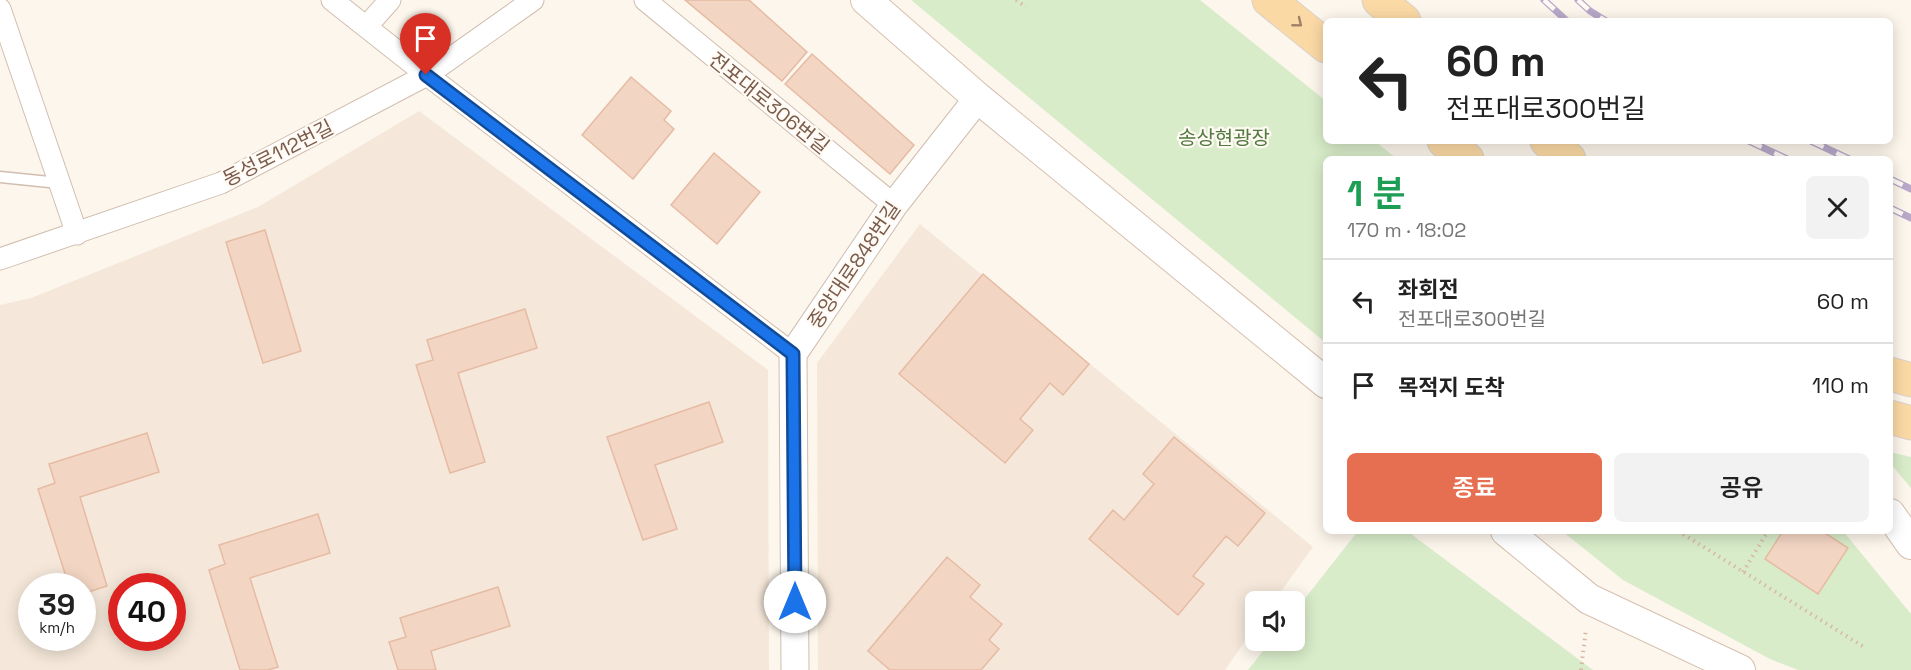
<!DOCTYPE html>
<html lang="ko">
<meta charset="utf-8">
<style>
body{margin:0;font-family:"Space Grotesk","Noto Sans KR",sans-serif;background:#f2f2f2;color:#222;height:100vh;display:flex;flex-direction:column;font-size:22px;white-space:nowrap}
*{box-sizing:border-box;margin:0}
p{font-size:20px;color:#767676}
.icon{flex:none;width:33px;height:33px;fill:none;stroke:currentColor;stroke-width:2;stroke-linecap:round;stroke-linejoin:round}
.map{position:relative;flex:1;overflow:hidden}
.details{position:absolute;left:1323px;top:156px;width:570px;height:378px;display:flex;flex-direction:column;background:#fff;border-radius:9px;box-shadow:0 3px 15px #0003}
.details>*{flex:none}
.banner{position:absolute;left:1323px;top:18px;width:570px;height:126px;border-radius:9px;box-shadow:0 3px 15px #0003;background:#fff;color:#222;overflow:hidden}
.fabs{position:absolute;left:1245px;top:591px;display:grid;gap:12px}
.fabs a{display:grid;place-items:center;width:60px;height:60px;border-radius:9px;background:#fff;box-shadow:0 3px 15px #0003;font-size:30px}
.speed{position:absolute;left:18px;top:573px;display:flex;gap:12px;font-size:30px;font-weight:700;text-align:center}
.speed>*{display:grid;place-content:center;width:78px;height:78px;border-radius:50%;background:#fff;box-shadow:0 3px 15px #0003;line-height:1}
.speed small{font-size:15px;font-weight:400}
.speed .limit{border:9px solid #d22;background:#fff;color:#111}
.pin{position:absolute;display:grid;place-items:center;width:51px;height:51px;color:#fff;margin:-62px -26px;border-radius:50% 50% 50% 0;rotate:-45deg;box-shadow:0 0 6px #0007}
.pin .icon{rotate:45deg}
.me{position:absolute;width:66px;margin:-33px;rotate:0deg;stroke-linejoin:round;filter:drop-shadow(0 0 4px #0008)}
.turn{display:flex;align-items:center;gap:21px;height:126px;padding:0 24px;font-size:27px}
.turn .icon{width:78px;height:78px;stroke-width:2.5}
.turn b{display:block;font-size:42px;line-height:51px}
.round{display:grid;place-items:center;flex:none;width:63px;height:63px;border-radius:9px;background:#f2f2f2}
.head{display:flex;align-items:center;justify-content:space-between;height:102px;padding:0 24px}
h1{font-size:36px;font-weight:600;line-height:45px;color:#1e9e55}
.button{display:flex;gap:12px;margin-top:auto;padding:12px 24px}
.button a{flex:1;height:69px;border-radius:9px;background:#e76f51;color:#fff;font-size:24px;font-weight:600;line-height:69px;text-align:center}
.button a+a{background:#f2f2f2;color:#222}
ul{padding:0;list-style:none}
li{display:flex;align-items:center;gap:18px;height:84px;padding:0 24px;border-top:2px solid #e0e0e0}
li div{flex:1}
li b{display:block;font-size:22px}
li em{font-style:normal}
.map>svg:first-child{display:block}
.residential{fill:#f5e8da;fill-rule:evenodd}
.green{fill:#d8ecc9}
.building{fill:#f3d5c3;stroke:#e6bba3;stroke-width:1.5}
.lines{fill:none;stroke-linecap:round;stroke-linejoin:round}
.service-casing{stroke:#d1beb0;stroke-width:13}
.minor-casing{stroke:#d1beb0;stroke-width:23}
.tertiary-casing{stroke:#d1beb0;stroke-width:29}
.secondary-casing{stroke:#d6c0b0;stroke-width:32}
.primary-casing{stroke:#dad1cd;stroke-width:35}
.path{stroke:#d9b8a5;stroke-width:4;stroke-dasharray:1.5 4.5;stroke-linecap:butt}
.service{stroke:#fff;stroke-width:10}
.minor{stroke:#fff;stroke-width:21}
.tertiary{stroke:#fff;stroke-width:27}
.secondary{stroke:#fff;stroke-width:30}
.primary{stroke:#fbd9a5;stroke-width:33}
.rail-casing{stroke:#b9a8c9;stroke-width:7}
.rail{stroke:#fffaf3;stroke-width:4.5;stroke-dasharray:14;stroke-linecap:butt}
.oneway{stroke:#a18267}
.route-casing{stroke:#114b97;stroke-width:15}
.route{stroke:#1a73e8;stroke-width:10}
.labels{text-anchor:middle;stroke-width:4.5;stroke-linejoin:round;paint-order:stroke}
.street-label{font-size:20px;fill:#7a5c4d;stroke:#fffaf3}
.park-label{font-size:20px;fill:#537a41;stroke:#fffaf3}
</style>
<div class="map">
<svg width="1911" height="670" viewBox="0 0 1911 670">
<rect width="100%" height="100%" fill="#fdf6ec"/>
<path class="residential" d="M419,111L768,370L769,670H0V305L31,298L258,207ZM32,586H82V638H32ZM122,586H172V638H122Z
M920,224L1313,547L1274,601L1256,602L1255,627L1225,670H818L817,363Z"/>
<path class="green" d="M911,0H1200L1326,101V141H1375L1397,159H1326V343Z
M1890,452L1911,457V488L1890,463Z
M1358,531H1407L1593,670H1248L1271,641L1294,640L1295,611Z
M1562,531H1843L1911,614V670H1798L1770,659L1623,580Z"/>
<path class="building" d="M685,0H749L807,52L782,81Z
M812,54L914,145L890,174L785,84Z
M631,77L671,111L664,120L674,129L633,179L582,135Z
M714,153L760,192L717,244L671,205Z
M265,230L301,351L263,363L226,242Z
M983,274L1089,364L1063,395L1050,383L1020,419L1033,430L1005,463L899,374Z
M525,309L537,348L458,373L485,462L450,473L416,365L433,360L427,340Z
M709,402L723,442L655,465L677,529L643,540L607,437Z
M147,433L159,472L80,497L107,586L82,594V586H69L38,489L55,483L49,464Z
M1174,437L1265,513L1238,546L1226,536L1193,576L1204,584L1178,615L1089,539L1113,510L1124,520L1154,484L1143,474Z
M318,514L330,553L250,578L278,667L268,670H240L209,570L225,564L219,545Z
M1783,531H1822L1848,548L1818,594L1765,559Z
M947,557L980,585L970,597L1002,624L989,640L999,649L981,670H890L868,651Z
M498,587L510,626L431,651L436,670H398L389,642L406,637L400,618Z"/>
<g class="lines">
<g class="service-casing">
<path id="service" d="M0,177L59,183"/>
</g>
<g class="minor-casing">
<path id="minor" d="M332,0L427,75L793,354
M645,0L894,205
M0,9L77,234
M366,27L390,0
M0,259L221,183L427,75L533,0"/>
</g>
<g class="tertiary-casing">
<path id="tertiary" d="M795,670L793,354L894,205L978,98"/>
</g>
<g class="secondary-casing">
<path id="secondary" d="M866,0L978,98L1326,383
M1890,514L1911,544
M1506,531L1589,599L1740,670"/>
</g>
<g class="primary-casing">
<path id="primary" d="M1269,0L1326,46
M1379,0L1404,21
M1444,141L1467,159
M1547,141L1569,159
M1890,374L1911,380
M1890,417L1911,423"/>
</g>
<path class="path" d="M1016,0L1026,7
M1678,531L1864,647
M1743,572L1768,531
M1581,670L1586,629"/>
<use href="#service" class="service"/>
<use href="#minor" class="minor"/>
<use href="#tertiary" class="tertiary"/>
<use href="#secondary" class="secondary"/>
<use href="#primary" class="primary"/>
<g class="rail-casing">
<path id="rail" d="M1544,0L1567,21
M1578,0L1590,11L1606,21
M1749,141L1787,159
M1811,141L1849,159
M1890,179L1911,189
M1890,208L1911,218"/>
</g>
<use href="#rail" class="rail"/>
</g>
<defs><path id="oneway-chevron" d="M-2-3.5L2.5 0L-2 3.5" fill="none" stroke-width="1.6" stroke-linecap="round" stroke-linejoin="round" transform="scale(1.5)"/></defs>
<use class="oneway" href="#oneway-chevron" transform="translate(1298 23) rotate(39)"/>
<g class="lines">
<g class="route-casing">
<path id="route" d="M426,75L793,354L795,602"/>
</g>
<use href="#route" class="route"/>
</g>
<g class="labels">
<g class="street-label">
<text transform="translate(769 103) rotate(39)" y="7">전포대로306번길</text>
<text transform="translate(278 153) rotate(-27)" y="7">동성로112번길</text>
<text transform="translate(854 265) rotate(-56)" y="7">중앙대로848번길</text>
</g>
<g class="park-label">
<text x="1224" y="145">송상현광장</text>
</g>
</g>
</svg>
<div class="fabs">
<a><svg class="icon" aria-label="sound" viewBox="0 0 24 24"><path d="M4 9h4l5-4v14l-5-4H4zM17 9q2 3 0 6"/></svg></a>
</div>
<div class="speed"><div>39<small>km/h</small></div><div class="limit">40</div></div>
<div class="pin" style="left:426px;top:75px;background:#d93025"><svg class="icon" aria-label="arrive" viewBox="0 0 24 24"><path d="M6 21V4h12l-3 4 3 4H6"/></svg></div>
<svg class="me" style="left:795px;top:602px" viewBox="-20 -20 40 40"><circle r="19" fill="#fff"/><path d="M0-13L10 11 0 6-10 11z" fill="#1a73e8"/></svg>
<div class="banner">
<div class="turn"><svg class="icon" aria-label="left" viewBox="0 0 24 24"><path d="M17 20v-9H6M10 6l-5 5 5 5"/></svg><div><b>60 m</b>전포대로300번길</div></div>
</div>
<section class="details">
<div class="head"><div><h1>1 분</h1><p>170 m · 18:02</p></div><a class="round"><svg class="icon" aria-label="close" viewBox="0 0 24 24"><path d="M6 6l12 12M18 6L6 18"/></svg></a></div>
<ul>
<li><svg class="icon" aria-label="left" viewBox="0 0 24 24"><path d="M17 20v-9H6M10 6l-5 5 5 5"/></svg><div><b>좌회전</b><p>전포대로300번길</p></div><em>60 m</em></li>
<li><svg class="icon" aria-label="arrive" viewBox="0 0 24 24"><path d="M6 21V4h12l-3 4 3 4H6"/></svg><div><b>목적지 도착</b></div><em>110 m</em></li>
</ul>
<div class="button"><a>종료</a><a>공유</a></div>
</section>
</div>
